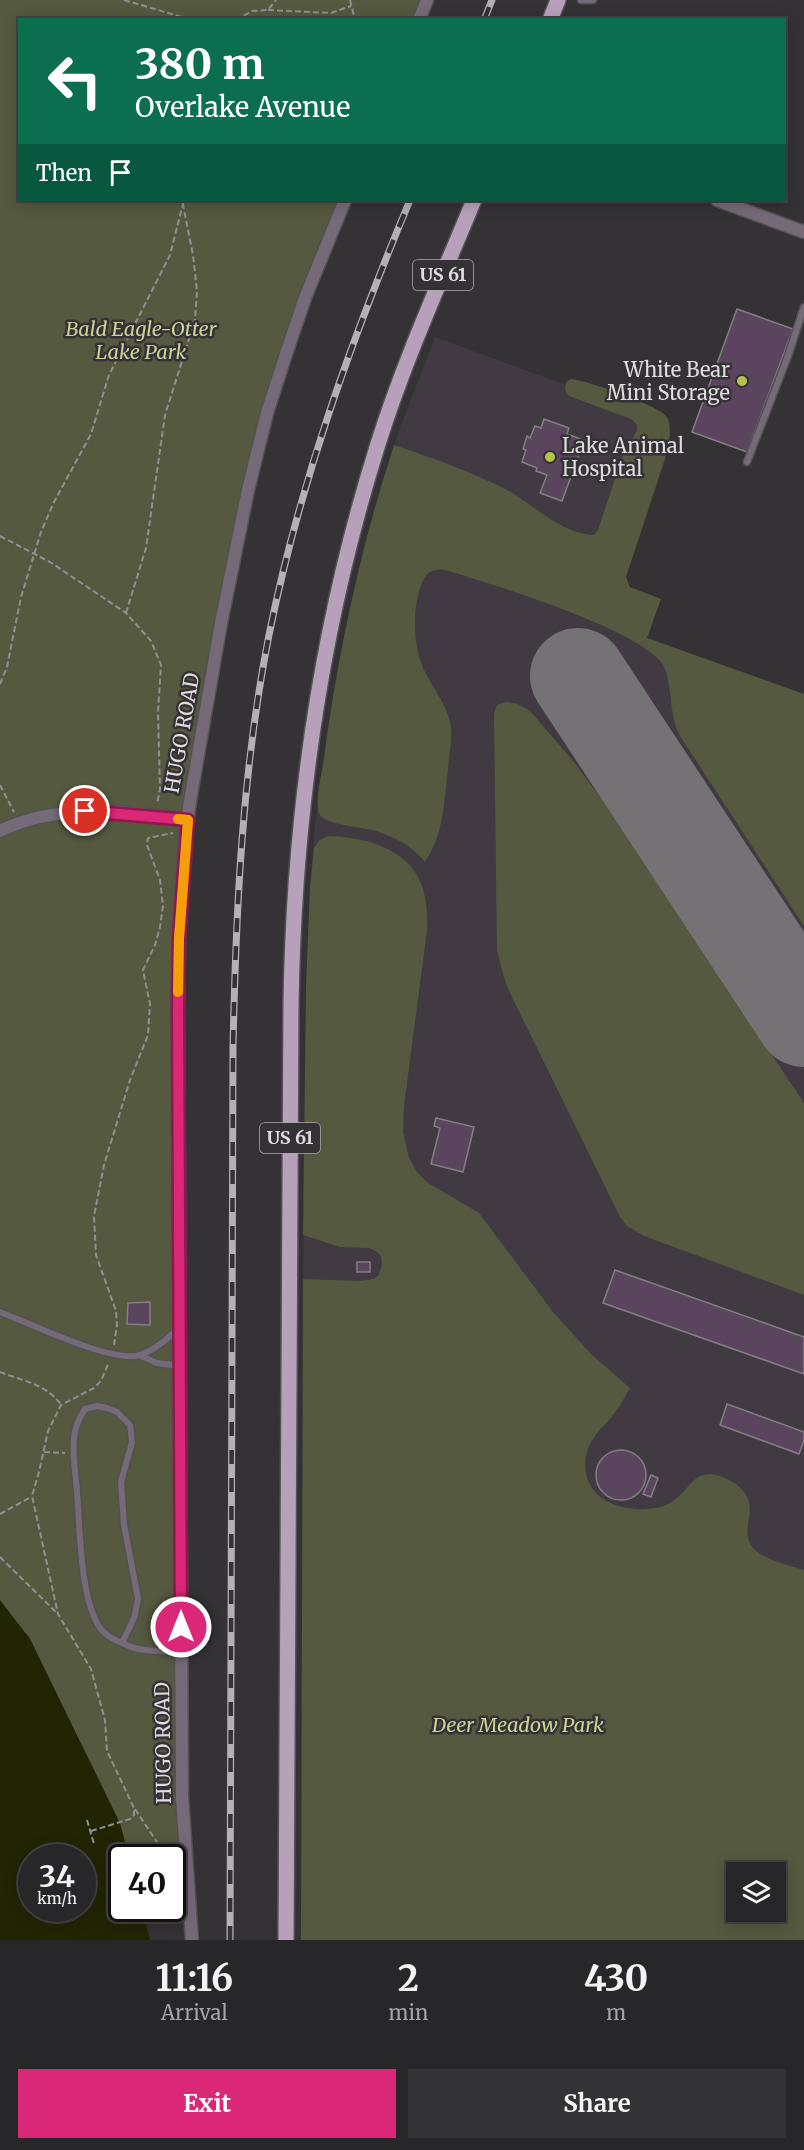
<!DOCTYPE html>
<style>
body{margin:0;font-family:Merriweather,serif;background:#333234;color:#f1f3f6;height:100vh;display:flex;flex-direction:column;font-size:22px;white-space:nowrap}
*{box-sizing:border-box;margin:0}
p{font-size:20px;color:#a4a5a8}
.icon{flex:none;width:33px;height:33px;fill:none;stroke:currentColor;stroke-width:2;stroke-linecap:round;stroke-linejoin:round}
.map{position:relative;height:1940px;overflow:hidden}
.sheet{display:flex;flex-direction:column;background:#272628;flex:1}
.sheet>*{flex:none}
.banner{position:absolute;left:18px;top:18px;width:768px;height:183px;border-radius:0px;box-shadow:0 3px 15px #0003,0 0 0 2px #434345;background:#0b6e4f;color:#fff;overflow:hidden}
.buttons{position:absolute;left:726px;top:1862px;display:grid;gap:12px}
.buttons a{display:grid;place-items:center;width:60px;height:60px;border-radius:0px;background:#272628;box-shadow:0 3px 15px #0003,0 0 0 2px #434345;font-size:30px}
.speed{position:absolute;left:18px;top:1844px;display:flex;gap:12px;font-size:30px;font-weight:700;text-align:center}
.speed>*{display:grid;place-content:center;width:78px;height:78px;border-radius:50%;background:#272628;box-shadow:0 3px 15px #0003,0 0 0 2px #434345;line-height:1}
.speed small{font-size:15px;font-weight:400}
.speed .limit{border:3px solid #111;border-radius:9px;background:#fff;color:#111}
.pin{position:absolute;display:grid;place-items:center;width:51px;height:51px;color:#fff;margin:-26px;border:3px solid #fff;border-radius:50%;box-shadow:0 2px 6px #0007}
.me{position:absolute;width:66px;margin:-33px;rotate:0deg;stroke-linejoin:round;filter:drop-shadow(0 0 4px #0008)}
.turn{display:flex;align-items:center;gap:21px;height:126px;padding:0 18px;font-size:27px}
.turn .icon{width:78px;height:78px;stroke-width:2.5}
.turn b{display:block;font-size:42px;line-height:51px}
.then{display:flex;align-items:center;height:57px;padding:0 18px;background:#0003;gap:12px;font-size:22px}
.eta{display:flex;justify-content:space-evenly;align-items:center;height:102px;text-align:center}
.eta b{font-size:36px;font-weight:700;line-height:42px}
.button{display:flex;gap:12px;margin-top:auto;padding:12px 18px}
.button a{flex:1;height:69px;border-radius:0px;background:#db2777;color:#fff;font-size:24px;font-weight:700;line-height:69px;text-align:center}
.button a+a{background:#333234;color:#f1f3f6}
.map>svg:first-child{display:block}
.built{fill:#413a42}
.green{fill:#55593f;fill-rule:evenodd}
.water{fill:#222504;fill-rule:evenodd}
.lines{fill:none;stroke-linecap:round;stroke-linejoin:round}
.runway{stroke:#747274;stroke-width:96}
.building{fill:#5b445e;stroke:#827f83;stroke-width:1.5}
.service-casing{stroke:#535154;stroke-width:9}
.minor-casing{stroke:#535154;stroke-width:15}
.tertiary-casing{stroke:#535154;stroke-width:15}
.primary-casing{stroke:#535154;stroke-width:18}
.path{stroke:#918f92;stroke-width:2;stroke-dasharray:6 3;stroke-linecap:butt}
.service{stroke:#756a77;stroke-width:6}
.minor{stroke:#756a77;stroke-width:12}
.tertiary{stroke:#756a77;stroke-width:12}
.primary{stroke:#b7a1ba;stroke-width:15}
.rail-casing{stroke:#b3b1b4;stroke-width:7}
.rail{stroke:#343235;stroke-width:4.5;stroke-dasharray:14;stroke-linecap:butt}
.route-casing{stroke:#8e194d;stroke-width:15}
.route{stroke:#db2777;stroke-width:10}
.slow{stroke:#f59e0b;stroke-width:10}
.poi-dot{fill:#b6c149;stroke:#343235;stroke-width:2}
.labels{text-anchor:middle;stroke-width:5;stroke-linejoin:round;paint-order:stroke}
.shield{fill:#343235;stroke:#acaaac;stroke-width:1.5}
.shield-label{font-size:18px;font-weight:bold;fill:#dfdddf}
.park-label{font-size:20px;font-style:italic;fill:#cbd396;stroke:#343235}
.poi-label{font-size:20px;fill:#dfdddf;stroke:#343235;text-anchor:end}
.street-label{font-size:20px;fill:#dfdddf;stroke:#343235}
</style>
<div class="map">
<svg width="804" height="1940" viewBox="0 0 804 1940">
<rect width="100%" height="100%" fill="#343235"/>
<path class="built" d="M435,337L667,422L595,619L700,657L804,802V1602L474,1481L303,1282L308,933L314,835L324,756L341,654L376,505L399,431Z"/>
<path class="green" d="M0,0H420L413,20H20V200H343L267,413L204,720L179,938L187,1886L173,1892L172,1857H128L99,1782L29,1637L0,1606Z
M571,379C586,380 660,406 667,417C673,428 668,448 665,459L626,577L630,587L661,599L647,638L804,694V926L680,736C668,713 673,684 663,665C642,630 489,583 445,570C432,568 426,573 421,585C412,610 413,646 424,670C433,689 449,707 451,728C452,742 449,756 448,769C444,802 444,834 425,862C412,846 395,837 376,831C363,827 326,825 320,815C314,805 321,777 323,765C337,657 360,549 394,445C433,458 472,472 509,491C535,506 562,534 594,535L598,530L623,455L637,431V425L631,419L569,396C564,391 563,382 571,379Z
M506,702L518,704L530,711L574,762L603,801L804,1103V1295L644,1236L627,1226L620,1217L511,995L504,978L497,951L494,714L497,705Z
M328,836C343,836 359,839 373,843C417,858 429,886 427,930L404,1106L403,1132L409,1158L417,1172L428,1183L479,1213L553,1312L591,1354L630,1388C625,1397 619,1407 613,1415C608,1423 600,1428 595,1436C582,1453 581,1478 597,1494C613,1510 650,1514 670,1503C692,1490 694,1463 727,1479C771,1501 734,1528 754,1549C766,1561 789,1565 804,1570V1940H301L303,1279L360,1281L373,1279L378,1276L382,1265L381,1256L376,1251L369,1248L340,1247L303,1235L306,986L310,887L314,848L320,840ZM736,1872H776V1911H736Z"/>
<path class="water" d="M0,1600L30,1639L120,1823L129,1857H122V1908H142L150,1940H0ZM32,1857H82V1908H32Z"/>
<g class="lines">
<path class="runway" d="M578,676L804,1019"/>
</g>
<path class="building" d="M737,309L793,329L747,452L692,432Z
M544,419L569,428L567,434L586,441L582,453L580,452L562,501L540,493L547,475L536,471L537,468L522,462L526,450L523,449L527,436L530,438L535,426L541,428Z
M436,1118L474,1127L463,1172L431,1164L440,1128L434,1126Z
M357,1262H370V1272H357Z
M615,1270L804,1337V1374L603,1303Z
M150,1302V1325L127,1324L128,1303Z
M727,1404L804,1432V1440L799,1454L720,1425Z
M596 1475a25 25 0 1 1 50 0a25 25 0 1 1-50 0Z
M651,1475L658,1478L651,1497L643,1494Z"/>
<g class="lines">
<g class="service-casing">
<path id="service" d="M581,0H593
M747,462L788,356L804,307
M0,1312C29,1323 113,1364 140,1355C155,1350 167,1339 178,1329
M139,1355L157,1363L180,1366
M122,1643C114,1640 105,1635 100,1628C80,1599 80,1528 77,1493C76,1475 72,1456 74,1438C75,1427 79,1418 85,1409L97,1406L107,1408L117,1412L130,1425L132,1442L121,1482L124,1525L138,1599L134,1618L122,1643C141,1653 160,1651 181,1651"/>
</g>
<g class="minor-casing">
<path id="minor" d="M717,200L804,232
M0,831C57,802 127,812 188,820"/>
</g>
<g class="tertiary-casing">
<path id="tertiary" d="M419,20L427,0
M192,1940L182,1797L178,1011L179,938L185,840L190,801L221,623L248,490L267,413L287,351L305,298L345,200"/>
</g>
<g class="primary-casing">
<path id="primary" d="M550,20L558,0
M286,1940L291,1003C294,813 321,625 378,444C404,361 441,280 474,200"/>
</g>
<path class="path" d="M124,0L192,20
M350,0L355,20
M268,10L331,13L351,6
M236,20L252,11L268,10L276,0
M0,536L50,562L126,613L151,641L161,665L158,712L160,789L157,804
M126,613L146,548L165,415L195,320L197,291L193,255L182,200
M0,684L7,667L21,597L41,532L53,504L91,434L109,375L170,255L184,200
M0,785L14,812
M114,1345L117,1325L116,1311L96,1255L94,1216L104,1165L130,1080L148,1035L150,1004L143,970L155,945L160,927L163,906L160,880L147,845L148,838L173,833
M0,1372C20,1380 49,1385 61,1405
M44,1452L65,1453
M0,1514L31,1497
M0,1557L58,1614
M135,1809L167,1857
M87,1820L94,1844
M91,1831L130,1819L134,1815V1808L107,1751L105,1720L91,1669L58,1614L32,1496L39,1472L48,1431L61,1405L94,1388L101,1381L109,1362"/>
<use href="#service" class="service"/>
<use href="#minor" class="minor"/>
<use href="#tertiary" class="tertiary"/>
<use href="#primary" class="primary"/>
<g class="rail-casing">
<path id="rail" d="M484,20L492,0
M230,1940L233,1047C236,909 242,771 269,635C300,482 350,344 410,200"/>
</g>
<use href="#rail" class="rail"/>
</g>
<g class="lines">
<g class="route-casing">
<path id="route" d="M85,811L188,820L179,938L178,1011L181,1627"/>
</g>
<use href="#route" class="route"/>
<path class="slow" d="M178,992L179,938L188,820L178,819"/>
</g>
<g class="poi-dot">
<circle cx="742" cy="381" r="6"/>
<circle cx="550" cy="457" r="6"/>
</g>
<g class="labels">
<g class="shield">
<rect x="413" y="260" width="60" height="30" rx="4.5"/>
<rect x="260" y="1123" width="60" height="30" rx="4.5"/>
</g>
<g class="shield-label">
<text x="443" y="281">US 61</text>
<text x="290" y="1144">US 61</text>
</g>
<g class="park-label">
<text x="141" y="336">Bald Eagle-Otter<tspan x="141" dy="23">Lake Park</tspan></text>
<text x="518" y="1732">Deer Meadow Park</text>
</g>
<g class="poi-label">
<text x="730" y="377">White Bear<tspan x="730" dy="23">Mini Storage</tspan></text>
<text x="562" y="453" text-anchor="start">Lake Animal<tspan x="562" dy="23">Hospital</tspan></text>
</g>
<g class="street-label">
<text transform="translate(182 733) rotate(-80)" y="7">HUGO ROAD</text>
<text transform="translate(163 1743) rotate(-91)" y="7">HUGO ROAD</text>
</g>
</g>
</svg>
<div class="buttons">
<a><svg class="icon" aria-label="layers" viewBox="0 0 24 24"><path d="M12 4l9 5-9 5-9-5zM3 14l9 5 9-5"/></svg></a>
</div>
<div class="speed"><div>34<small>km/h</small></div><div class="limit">40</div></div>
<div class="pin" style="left:85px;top:811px;background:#d93025"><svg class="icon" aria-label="arrive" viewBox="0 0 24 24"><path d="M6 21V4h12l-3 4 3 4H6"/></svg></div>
<svg class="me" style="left:181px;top:1627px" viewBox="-20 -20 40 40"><circle r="17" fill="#db2777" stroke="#fff" stroke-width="3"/><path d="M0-11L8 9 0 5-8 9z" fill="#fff"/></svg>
<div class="banner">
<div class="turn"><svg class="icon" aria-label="left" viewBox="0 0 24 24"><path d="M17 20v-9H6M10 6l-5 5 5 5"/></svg><div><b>380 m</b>Overlake Avenue</div></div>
<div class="then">Then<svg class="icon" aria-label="arrive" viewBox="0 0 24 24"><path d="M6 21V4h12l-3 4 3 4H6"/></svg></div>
</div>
</div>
<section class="sheet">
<div class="eta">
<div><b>11:16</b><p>Arrival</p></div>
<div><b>2</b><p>min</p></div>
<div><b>430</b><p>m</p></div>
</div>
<div class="button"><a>Exit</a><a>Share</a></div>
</section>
